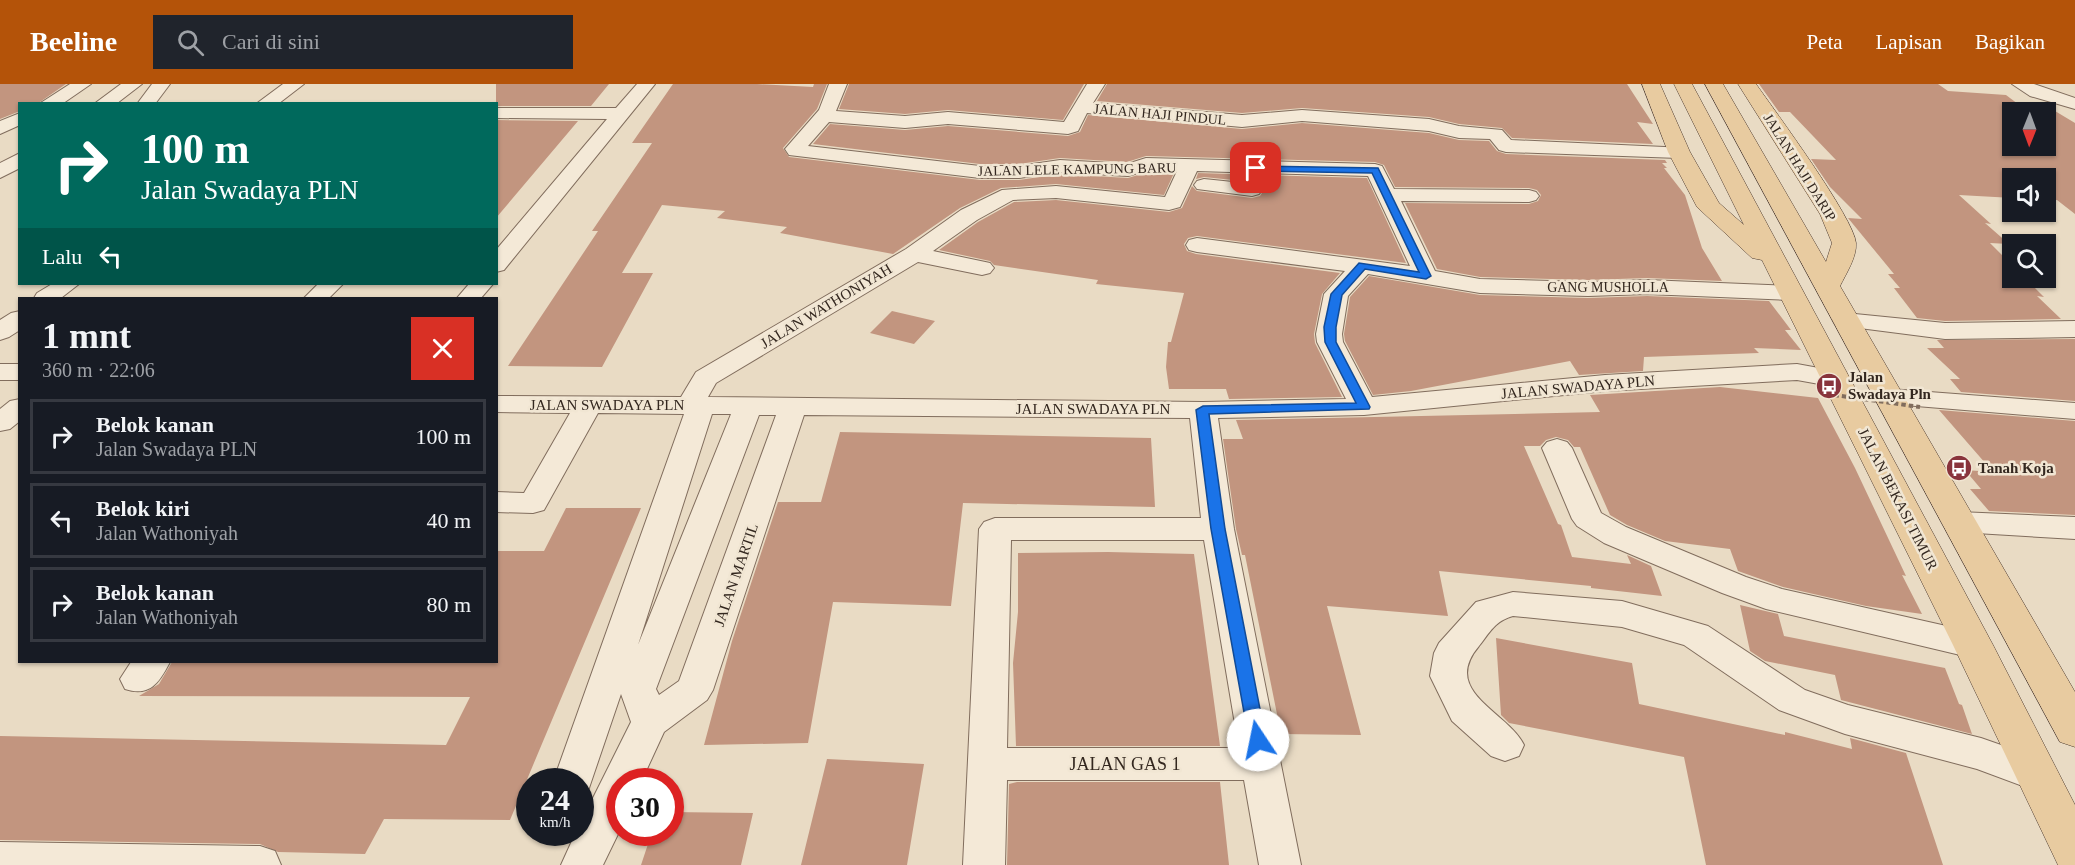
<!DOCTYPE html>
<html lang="id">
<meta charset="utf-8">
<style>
body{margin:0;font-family:"Times New Roman",serif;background:#20242c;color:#f1f3f6;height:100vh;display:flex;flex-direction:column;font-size:22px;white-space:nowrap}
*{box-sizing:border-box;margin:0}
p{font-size:20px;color:#9ea1a6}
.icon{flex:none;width:33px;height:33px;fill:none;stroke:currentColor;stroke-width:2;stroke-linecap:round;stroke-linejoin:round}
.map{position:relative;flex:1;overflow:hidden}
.side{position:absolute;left:18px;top:213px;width:480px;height:366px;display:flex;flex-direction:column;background:#171b24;border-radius:0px;box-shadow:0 2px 4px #0004}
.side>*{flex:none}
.banner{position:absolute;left:18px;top:18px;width:480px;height:183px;border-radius:0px;box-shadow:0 2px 4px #0004;background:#00695c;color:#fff;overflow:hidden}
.needle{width:39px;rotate:181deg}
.buttons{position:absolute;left:2002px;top:18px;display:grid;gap:12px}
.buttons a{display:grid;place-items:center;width:54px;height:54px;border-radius:0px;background:#171b24;box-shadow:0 2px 4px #0004;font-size:30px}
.speed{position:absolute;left:516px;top:684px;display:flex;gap:12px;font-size:30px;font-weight:700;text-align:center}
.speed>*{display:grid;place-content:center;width:78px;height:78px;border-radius:50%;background:#171b24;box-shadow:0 2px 4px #0004;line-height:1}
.speed small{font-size:15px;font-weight:400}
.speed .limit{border:9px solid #d22;background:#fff;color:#111}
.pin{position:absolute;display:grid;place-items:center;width:51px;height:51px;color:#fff;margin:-26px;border-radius:12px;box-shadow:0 3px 9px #0006}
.me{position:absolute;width:66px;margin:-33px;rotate:349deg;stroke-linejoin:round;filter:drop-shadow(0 0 4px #0008)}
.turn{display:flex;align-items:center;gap:21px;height:126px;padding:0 24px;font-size:27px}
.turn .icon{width:78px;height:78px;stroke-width:2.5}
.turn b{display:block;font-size:42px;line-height:51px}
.then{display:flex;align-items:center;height:57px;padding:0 24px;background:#0003;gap:12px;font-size:22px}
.round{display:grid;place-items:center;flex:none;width:63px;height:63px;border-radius:0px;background:#20242c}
.head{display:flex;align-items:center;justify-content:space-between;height:102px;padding:0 24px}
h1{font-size:36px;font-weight:600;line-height:45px}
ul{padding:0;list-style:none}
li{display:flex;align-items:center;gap:18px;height:75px;margin:0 12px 9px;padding:0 12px;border:3px solid #363941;border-radius:0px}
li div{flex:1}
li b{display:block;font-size:22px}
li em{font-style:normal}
header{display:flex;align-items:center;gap:36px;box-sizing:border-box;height:84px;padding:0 30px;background:#b45309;color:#fff}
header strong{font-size:28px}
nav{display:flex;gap:33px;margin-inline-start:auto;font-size:21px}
.search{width:420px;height:54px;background:#20242c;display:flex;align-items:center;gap:15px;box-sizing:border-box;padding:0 21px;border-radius:0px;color:#9ea1a6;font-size:22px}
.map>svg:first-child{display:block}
.building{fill:#c2957f;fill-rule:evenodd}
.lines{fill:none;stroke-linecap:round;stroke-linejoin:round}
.minor-casing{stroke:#816d5d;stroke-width:2}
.major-casing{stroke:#4f3c31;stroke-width:1}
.minor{fill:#f4e9d7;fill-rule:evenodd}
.major{fill:#e8cba0;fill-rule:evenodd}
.path-bridge{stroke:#816d5d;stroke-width:4;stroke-dasharray:4.5 3;stroke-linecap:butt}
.route{fill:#1a73e8;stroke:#114b97;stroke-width:1.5}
.labels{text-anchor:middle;stroke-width:5;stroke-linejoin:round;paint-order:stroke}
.far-street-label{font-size:14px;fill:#33271f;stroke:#f1e6d3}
.street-label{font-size:15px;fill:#33271f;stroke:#f1e6d3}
.poi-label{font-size:15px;font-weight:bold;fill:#33271f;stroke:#f1e6d3;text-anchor:start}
.near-street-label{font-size:18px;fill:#33271f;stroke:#f1e6d3}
</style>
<header>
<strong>Beeline</strong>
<div class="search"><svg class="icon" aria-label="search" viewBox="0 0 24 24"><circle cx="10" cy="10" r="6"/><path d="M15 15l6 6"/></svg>Cari di sini</div>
<nav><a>Peta</a><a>Lapisan</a><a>Bagikan</a></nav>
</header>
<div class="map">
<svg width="2075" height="781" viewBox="0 0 2075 781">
<rect width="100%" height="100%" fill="#e9dbc4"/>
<path class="building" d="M0,0H66L37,20H20V27L0,35Z
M496,0H609L591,22H496Z
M673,0H757L813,3L814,0H827L817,25L783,64L789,73L980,96H1019L1060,90L1128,94L1148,88L1174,89L1164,111L1056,100L1001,104L960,124L893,170L780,149L787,143L717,134L725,127L662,121L622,189H653L602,283L508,282L598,147H592L652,59H632Z
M849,0H1084L1063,36L948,26L905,30L839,25Z
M1107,0H1627L1653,40L1637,38L1653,60L1512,54L1502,44L1459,40L1429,33L1302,24L1242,29L1097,17Z
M1759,0H1938L1948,7L2006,11L2022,23L2050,24L2075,39V130L2057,116H2046V94H2013V114L1959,111L1991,140L1985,139L2009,160L1990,159L2013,182V194H2025L2044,213L2037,212L2061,235L1945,237L1917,234L1894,204H1900L1888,190H1894L1848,134L1862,135L1830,103L1811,75L1836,76L1790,28H1779ZM2013,28H2046V62H2013Z
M1088,31L1242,45L1302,39L1429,49L1459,56L1489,57L1497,67L1506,70L1665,76L1667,79H1662L1667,84H1664L1685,111L1702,164L1722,197L1647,194L1588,196L1480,193L1437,185L1405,119L1529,120L1538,117L1541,111L1537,106L1529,104L1395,103L1384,81L1375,78L1146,72L1127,78L1060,74L1019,80H980L813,60L830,40L905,46L948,42L1068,52L1080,48Z
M496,36L578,37L496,134Z
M1198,89L1367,94L1406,179L1197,152L1188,154L1184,160L1187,167L1196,170L1340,189L1322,210L1314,250L1315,259L1342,313L1229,315L1226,305H1169L1166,283L1168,258H1171L1184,209L1096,200L1098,196L994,181L990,177L939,166L978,138L1014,118L1056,116L1169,128L1182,124L1192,102L1197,107L1252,114L1260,112L1264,106L1260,100L1252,98L1204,93L1196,95Z
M1369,192L1480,211L1588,214L1647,212L1769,217L1791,246H1785L1801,266L1754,264L1759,269L1644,273L1643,287L1579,291L1570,277L1411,307L1373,311L1345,257L1344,250L1350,213Z
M892,227L935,237L914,260L870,249Z
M2075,255V317L1961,308L1950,295H1960L1927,264H1944L1937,256Z
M1720,303L1818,314L1855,384L1906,492L1902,491L1922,530L1866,522L1783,503L1738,487L1730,465L1665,457L1627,441L1610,431L1580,363H1574L1568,356L1556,353L1546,356L1540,362H1524L1558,440L1561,441L1572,473L1631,480L1627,471L1651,482L1662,512L1591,504V502L1439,487L1448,532L1327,522L1361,651L1281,650L1245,471H1242L1236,445L1223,355H1243L1236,336L1600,328L1590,311Z
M1939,326L2075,337V431L1989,427L1970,405H1981L1965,386L1993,388Z
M840,348L1151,354L1155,423L963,419L951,522L833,518L808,659L704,661L732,557L778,418H821Z
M566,424H641L510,736L384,735L365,770L278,768L260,760L0,756V652L446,661L470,613L139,612L159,600L172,578H496V467H544Z
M1108,468L1194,470L1220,662H1016L1013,579L1018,528V469Z
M1740,521L1778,530L1784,552L1945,584L1959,620L1962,621L1972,650L1841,616L1835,591L1765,577L1750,567Z
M1496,554L1632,579L1639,620L1785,651V648L1852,665L1850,654L1906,669L1943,781H1706L1684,673L1509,639L1501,631Z
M827,675L924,680L907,781H801Z
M1017,698H1220L1229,781H1007L1009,700Z
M670,728L753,729L741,781H641L652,748H670Z"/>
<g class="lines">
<g class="minor-casing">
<path id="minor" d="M70,0H91L62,20H39Z
M121,0H142L116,20H94Z
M152,0H170L155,20H137Z
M283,0H304L278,20H256Z
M637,0H655L504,186L496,188V166L607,35L496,34V24H616Z
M829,0H847L836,27L905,32L948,28L1064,38L1087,0H1105L1093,19L1242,31L1302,26L1429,35L1459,42L1502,46L1511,56L1686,64L1689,68L1686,72L1679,74L1506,68L1499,66L1490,55L1459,54L1429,47L1302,37L1242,43L1087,29L1078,47L1068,50L948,40L905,44L829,38L808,62L980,82H1019L1060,76L1127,80L1146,74L1375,80L1382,82L1394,105L1529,106L1536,108L1539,112L1536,116L1529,118L1401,117L1435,187L1480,195L1588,198L1647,196L1791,202L1800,204L1803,209L1800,214L1791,216L1647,210L1588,212L1480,209L1368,190L1348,212L1342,250L1343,258L1372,313L1605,291L1797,280L1846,289L1849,295L1846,301L1836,303L1797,296L1605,307L1364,331L1218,334L1234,445L1301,781H1259L1244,696H1007L1005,781H963L979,445L984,438L995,434H1201L1190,334L804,331L713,606L707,616L664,648L641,698H620V746L603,781H561L576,748H580V740L631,638L621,610L587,710L580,712V698H553L684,330L598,329L544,426L533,429L496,428V408L524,409L570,329L496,328V312L681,313L696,288L906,165L961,126L1002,106L1056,102L1165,113L1177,87L1148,86L1128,92L1060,88L1019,94H980L789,71L785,65L819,26ZM1197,87L1368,92L1410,182L1197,154L1189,156L1186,161L1189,166L1197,168L1345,187L1324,210L1316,250L1317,258L1346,315L1203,318L708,313L716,299L918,178L982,191L990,189L994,184L990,179L933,167L977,136L1013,116L1056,114L1169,126L1180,123ZM712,330H731L638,561ZM759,331H776L679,597L659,611L656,605ZM1011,456H1204L1239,664H1007Z
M2012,0H2034L2075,14V25L2030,12Z
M20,29V41L0,50V37Z
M20,69V84L0,94V79Z
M1204,95L1252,100L1259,102L1262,106L1259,110L1252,112L1197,105L1194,101L1197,97Z
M52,200H79L61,214H34L37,209Z
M318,200H343L329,214H304Z
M469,200H493L481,214H457Z
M20,227V246L9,253L0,256V236L11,229Z
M1845,229L1945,239L2075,237V253L1945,255L1836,241L1833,236L1836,231Z
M0,280H20V296H0Z
M1890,305L2075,319V335L1880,319L1876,313L1880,307Z
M20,315V337L10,345L0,347V325L10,317Z
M1557,355L1567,358L1572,364L1601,429L1626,443L1746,493L1782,505L1973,548L1986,552L1991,561L1986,570L1973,574L1766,525L1722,509L1604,459L1577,442L1572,435L1542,364L1547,358Z
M1959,428L2075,433V455L1959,448L1948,445L1943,438L1948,431Z
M1513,508L1622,517L1708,542L1805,606L1848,621L1981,654L2050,678L2056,690L2050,702L2036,707L1977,685L1845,650L1779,626L1684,561L1622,543L1513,532C1495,537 1490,548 1479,562C1440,608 1507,627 1524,661L1519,672L1505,677L1491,672L1452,637L1430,592L1434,569L1439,559L1476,518Z
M131,578H170C159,599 150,613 125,605L120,595Z
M0,758L260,762L275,767L281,781H0Z"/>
</g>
<g class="major-casing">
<path id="major" d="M1642,0H1660L1690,68L1719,119L1744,141L1674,0H1692L1993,561L2075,721V781H2058L1953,561L1762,176L1752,174L1697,123L1668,68Z
M1705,0H1723L1826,178L1832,159L1820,130L1738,0H1756C1775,27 1854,134 1856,159C1857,173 1846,190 1840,202L2075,608V663L2060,658Z"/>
</g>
<use href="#minor" class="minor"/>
<use href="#major" class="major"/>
<path class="path-bridge" d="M1827,310L1920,323"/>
</g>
<path class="route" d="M1253,82L1378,84L1431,192L1426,195L1365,185L1342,211L1336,243V258L1370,323L1369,325L1209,330L1225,445L1266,656L1264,661L1258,663L1251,661L1249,656L1211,445L1196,326L1203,322L1356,319L1325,258L1324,243L1331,210L1359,179L1419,188L1372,89L1256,87L1252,84Z"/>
<defs>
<g id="bus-disc" transform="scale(1.35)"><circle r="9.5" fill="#89343c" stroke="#f1e6d3"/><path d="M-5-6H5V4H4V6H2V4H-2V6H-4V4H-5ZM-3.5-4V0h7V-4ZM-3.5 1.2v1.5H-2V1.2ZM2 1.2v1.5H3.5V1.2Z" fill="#fff"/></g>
</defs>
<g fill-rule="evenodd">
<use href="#bus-disc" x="1829" y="302"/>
<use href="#bus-disc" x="1959" y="384"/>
</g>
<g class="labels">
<g class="far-street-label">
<text transform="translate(1160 30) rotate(5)" y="5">JALAN HAJI PINDUL</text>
<text transform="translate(1800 83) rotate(58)" y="5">JALAN HAJI DARIP</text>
<text transform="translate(1077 85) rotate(-1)" y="5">JALAN LELE KAMPUNG BARU</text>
<text x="1608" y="208">GANG MUSHOLLA</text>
</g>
<g class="street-label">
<text transform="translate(826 222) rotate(-31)" y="5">JALAN WATHONIYAH</text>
<text transform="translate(1578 303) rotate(-5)" y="5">JALAN SWADAYA PLN</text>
<text x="607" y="326">JALAN SWADAYA PLN</text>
<text x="1093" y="330">JALAN SWADAYA PLN</text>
<text transform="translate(1898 415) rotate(63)" y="5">JALAN BEKASI TIMUR</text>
<text transform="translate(736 491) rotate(-71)" y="5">JALAN MARTIL</text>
</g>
<g class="poi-label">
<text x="1848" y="298">Jalan<tspan x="1848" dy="17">Swadaya Pln</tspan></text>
<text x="1978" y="389">Tanah Koja</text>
</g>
<g class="near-street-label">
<text x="1125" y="686">JALAN GAS 1</text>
</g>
</g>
</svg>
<div class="buttons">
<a><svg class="needle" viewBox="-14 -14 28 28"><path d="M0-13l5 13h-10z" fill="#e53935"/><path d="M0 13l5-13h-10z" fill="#9ea1a6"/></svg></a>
<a><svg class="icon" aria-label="sound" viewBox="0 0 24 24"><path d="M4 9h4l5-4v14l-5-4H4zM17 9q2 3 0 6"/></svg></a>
<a><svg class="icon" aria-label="search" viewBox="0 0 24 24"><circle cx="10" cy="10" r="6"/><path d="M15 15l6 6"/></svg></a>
</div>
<div class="speed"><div>24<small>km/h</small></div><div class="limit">30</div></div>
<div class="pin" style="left:1256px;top:84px;background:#d93025"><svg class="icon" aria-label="arrive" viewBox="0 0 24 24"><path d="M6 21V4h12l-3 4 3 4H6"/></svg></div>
<svg class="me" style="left:1258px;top:656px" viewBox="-20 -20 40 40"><circle r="19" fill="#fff"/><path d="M0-13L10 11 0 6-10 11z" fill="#1a73e8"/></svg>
<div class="banner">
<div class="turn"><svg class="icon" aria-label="right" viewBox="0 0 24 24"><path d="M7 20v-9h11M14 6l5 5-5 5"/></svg><div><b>100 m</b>Jalan Swadaya PLN</div></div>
<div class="then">Lalu<svg class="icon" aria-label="left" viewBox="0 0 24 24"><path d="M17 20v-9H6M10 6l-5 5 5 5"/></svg></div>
</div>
<section class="side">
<div class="head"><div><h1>1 mnt</h1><p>360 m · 22:06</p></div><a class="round" style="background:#d93025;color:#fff"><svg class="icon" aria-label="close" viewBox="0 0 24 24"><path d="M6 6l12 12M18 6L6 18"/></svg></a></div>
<ul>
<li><svg class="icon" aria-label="right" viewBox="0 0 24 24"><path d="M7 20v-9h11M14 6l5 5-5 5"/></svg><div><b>Belok kanan</b><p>Jalan Swadaya PLN</p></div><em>100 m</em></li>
<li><svg class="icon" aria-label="left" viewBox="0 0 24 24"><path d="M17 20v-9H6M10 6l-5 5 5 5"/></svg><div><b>Belok kiri</b><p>Jalan Wathoniyah</p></div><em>40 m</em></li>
<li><svg class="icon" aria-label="right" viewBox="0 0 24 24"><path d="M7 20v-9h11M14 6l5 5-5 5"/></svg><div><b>Belok kanan</b><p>Jalan Wathoniyah</p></div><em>80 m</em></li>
</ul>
</section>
</div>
